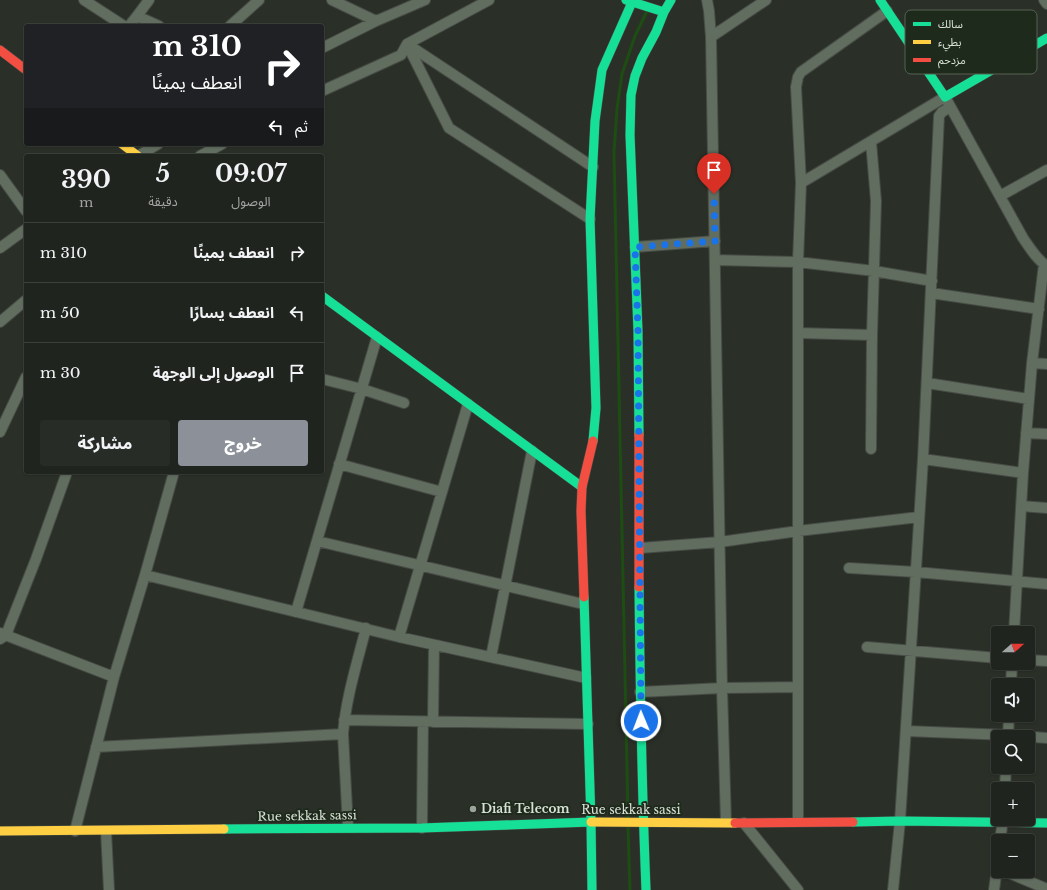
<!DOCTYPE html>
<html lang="ar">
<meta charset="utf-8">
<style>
body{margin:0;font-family:"Libre Baskerville","Noto Sans Arabic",serif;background:#282c27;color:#f1f3f6;direction:rtl;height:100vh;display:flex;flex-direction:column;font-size:15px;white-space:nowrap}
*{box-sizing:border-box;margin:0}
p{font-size:13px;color:#a2a4a4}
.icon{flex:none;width:22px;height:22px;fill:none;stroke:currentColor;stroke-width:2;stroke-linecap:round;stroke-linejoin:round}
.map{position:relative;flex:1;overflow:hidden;direction:ltr}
.details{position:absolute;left:24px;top:154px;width:300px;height:320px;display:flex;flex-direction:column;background:#20241e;border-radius:4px;box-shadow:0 1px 3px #0004,0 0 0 1px #3d413c;direction:rtl}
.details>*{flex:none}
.hud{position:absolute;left:24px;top:24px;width:300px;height:122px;border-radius:4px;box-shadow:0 1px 3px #0004,0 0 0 1px #3d413c;direction:rtl;background:#202124;color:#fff;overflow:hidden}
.needle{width:26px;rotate:69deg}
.fabs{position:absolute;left:991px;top:626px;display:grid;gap:8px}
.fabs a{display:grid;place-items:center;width:44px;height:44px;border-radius:4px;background:#20241e;box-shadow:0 1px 3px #0004,0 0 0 1px #3d413c;font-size:20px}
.pin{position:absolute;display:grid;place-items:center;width:34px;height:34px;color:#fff;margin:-41px -17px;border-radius:50% 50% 50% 0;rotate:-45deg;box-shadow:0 0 4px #0007}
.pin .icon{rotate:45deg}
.me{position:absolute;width:44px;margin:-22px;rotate:359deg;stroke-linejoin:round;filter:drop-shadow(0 0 3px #0008)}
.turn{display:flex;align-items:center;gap:14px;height:84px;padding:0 16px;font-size:18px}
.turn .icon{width:52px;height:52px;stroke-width:2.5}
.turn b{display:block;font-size:28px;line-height:34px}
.then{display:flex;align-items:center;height:38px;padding:0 16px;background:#0003;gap:8px;font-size:15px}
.eta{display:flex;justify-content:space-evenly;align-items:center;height:68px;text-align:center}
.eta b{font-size:24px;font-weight:800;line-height:28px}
.action{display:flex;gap:8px;margin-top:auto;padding:8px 16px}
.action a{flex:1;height:46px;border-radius:4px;background:#8c9099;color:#fff;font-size:16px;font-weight:800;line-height:46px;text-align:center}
.action a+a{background:#282c27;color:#f1f3f6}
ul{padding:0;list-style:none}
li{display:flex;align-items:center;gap:12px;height:60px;padding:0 16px;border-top:1px solid #3d413c}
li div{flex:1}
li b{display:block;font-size:15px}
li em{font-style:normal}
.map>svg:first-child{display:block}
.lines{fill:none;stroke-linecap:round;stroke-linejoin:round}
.stream{stroke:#1d4d12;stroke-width:3}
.street-casing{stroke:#474b45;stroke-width:12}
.fast-casing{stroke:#474b45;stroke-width:10}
.slow-casing{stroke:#474b45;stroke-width:10}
.jam-casing{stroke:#474b45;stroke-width:10}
.street{stroke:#616d5f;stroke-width:10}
.fast{stroke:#16e098;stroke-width:9}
.slow{stroke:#ffcf43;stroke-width:9}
.jam{stroke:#f24e42;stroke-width:9}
.route{stroke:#1a73e8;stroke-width:7;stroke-dasharray:0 12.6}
.poi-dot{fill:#9ca39a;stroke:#1e2a1b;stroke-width:1.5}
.labels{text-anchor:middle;stroke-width:4;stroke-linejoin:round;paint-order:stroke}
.poi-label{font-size:12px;font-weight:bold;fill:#d9e1d7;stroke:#1e2a1b;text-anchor:start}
.street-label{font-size:12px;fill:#d9e1d7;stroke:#1e2a1b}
.key{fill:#1e2a1b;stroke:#566153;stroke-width:1}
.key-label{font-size:11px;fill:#d9e1d7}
</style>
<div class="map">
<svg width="1047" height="890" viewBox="0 0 1047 890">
<rect width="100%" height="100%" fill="#2a3028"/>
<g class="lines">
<path class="stream" d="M628,817L614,152L617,109L622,74L635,36L647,11
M628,827L630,890"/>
<g class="street-casing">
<path id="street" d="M84,0L124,26
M332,0L376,21
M489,0L407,44L449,128L590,219
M707,0L709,11L711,37L722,688L726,822
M1044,0L1047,4
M137,16L149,0
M129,26L137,16L159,26
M230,26L259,0
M711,37L766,0
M322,48L376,21L425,0
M322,91L401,55L407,44L593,167
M871,142L876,201L872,335L871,449
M138,156L158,144
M200,156L222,144
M0,175L26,211
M801,183L945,97L1023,238C1030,248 1037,260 1047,266
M1000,196L1047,170
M635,247L715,241
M0,248L26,229
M715,260L798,262L874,271L932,281
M931,293L1039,309
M0,322L26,300
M798,333L872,335
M1032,363L1047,364
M322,379L362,389L404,403
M927,383L1029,399
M0,432L26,377
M1026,433L1047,434
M923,459L1023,473
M339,464L442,492
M1021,506L1047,508
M317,541L583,604
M640,548L720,542L798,531L919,517
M849,568L916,572L1047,584
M145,575L399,637L586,678
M296,612L377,337
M0,633L114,677
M1014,633L1023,473L1032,363L1044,264
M399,637L468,404
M0,639L6,635L36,559L67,472
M867,647L998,658
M491,657L532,451
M1028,660L1047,661
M1011,685L1012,663
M640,692L722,688L798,687
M344,720L588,724
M433,722L434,645
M906,731L1008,735L1047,738
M1008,737L1009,715
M96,747L343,734
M1005,789L1006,767
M798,821V262L801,183L796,87L798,77L801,72L887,11
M744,823L798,890
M348,827L343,734C346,698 357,663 366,628
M422,828L423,722
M75,831L114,677L145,575L174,472
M106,831L109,890
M1000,841L1003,819
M1004,871L1047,889
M893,890L900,821L923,459L939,116L942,112L950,107
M994,890L997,868"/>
</g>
<g class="fast-casing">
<path id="fast" d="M626,0L664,12
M880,0L945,97L1047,38
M322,296L582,487
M639,435L638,331L630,135L631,95L635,76L642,58L656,32L664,12L671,0
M593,441L596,408L590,219L595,121L602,70L633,0
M639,587C640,688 642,789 646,890
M584,597L591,822L592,890
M853,822L900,821L1047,823
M224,829L422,828L591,822"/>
</g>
<g class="slow-casing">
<path id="slow" d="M122,144L138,156
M591,822L735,823
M0,831L224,829"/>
</g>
<g class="jam-casing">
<path id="jam" d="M0,50L26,70
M639,435V587
M584,597L581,511L582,487L593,441
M735,823L853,822"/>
</g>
<use href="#street" class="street"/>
<use href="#fast" class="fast"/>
<use href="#slow" class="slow"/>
<use href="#jam" class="jam"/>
</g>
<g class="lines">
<path class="route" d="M641,721L638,331L635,247L715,241L714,194"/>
</g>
<circle class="poi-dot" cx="473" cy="809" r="4"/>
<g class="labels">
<g class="poi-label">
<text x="481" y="813">Diafi Telecom</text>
</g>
<g class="street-label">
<text x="631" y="814">Rue sekkak sassi</text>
<text transform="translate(307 816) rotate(-1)" y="4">Rue sekkak sassi</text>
</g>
</g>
<rect x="905" y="10" width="132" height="64" rx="6" class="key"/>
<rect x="913" y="22" width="18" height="4" fill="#16e098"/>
<rect x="913" y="40" width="18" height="4" fill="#ffcf43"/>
<rect x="913" y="58" width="18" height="4" fill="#f24e42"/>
<g class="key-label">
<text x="938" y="28">سالك</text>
<text x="938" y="46">بطيء</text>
<text x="938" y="64">مزدحم</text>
</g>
</svg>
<div class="fabs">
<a><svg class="needle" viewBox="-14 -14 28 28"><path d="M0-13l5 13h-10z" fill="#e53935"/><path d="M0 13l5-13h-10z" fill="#a2a4a4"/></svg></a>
<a><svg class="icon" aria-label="sound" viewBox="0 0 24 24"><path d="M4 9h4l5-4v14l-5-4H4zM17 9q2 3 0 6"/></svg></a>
<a><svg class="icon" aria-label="search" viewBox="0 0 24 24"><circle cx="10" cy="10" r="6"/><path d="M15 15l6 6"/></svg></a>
<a>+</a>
<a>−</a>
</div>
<div class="pin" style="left:714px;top:194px;background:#d93025"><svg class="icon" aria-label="arrive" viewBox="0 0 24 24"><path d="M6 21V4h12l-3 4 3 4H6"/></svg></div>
<svg class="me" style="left:641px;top:721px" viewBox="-20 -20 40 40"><circle r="17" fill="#1a73e8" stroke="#fff" stroke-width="3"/><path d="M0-11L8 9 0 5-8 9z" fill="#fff"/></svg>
<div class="hud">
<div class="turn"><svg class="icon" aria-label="right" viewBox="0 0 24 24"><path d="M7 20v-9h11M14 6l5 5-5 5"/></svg><div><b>310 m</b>انعطف يمينًا</div></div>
<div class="then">ثم<svg class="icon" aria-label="left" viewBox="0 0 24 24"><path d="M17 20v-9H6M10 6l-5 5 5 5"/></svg></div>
</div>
<section class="details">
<div class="eta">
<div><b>09:07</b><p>الوصول</p></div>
<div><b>5</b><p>دقيقة</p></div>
<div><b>390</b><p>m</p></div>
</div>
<ul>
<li><svg class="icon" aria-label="right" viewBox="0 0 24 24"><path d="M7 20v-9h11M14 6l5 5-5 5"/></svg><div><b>انعطف يمينًا</b></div><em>310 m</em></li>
<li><svg class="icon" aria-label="left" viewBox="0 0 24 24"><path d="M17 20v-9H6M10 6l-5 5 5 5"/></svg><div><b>انعطف يسارًا</b></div><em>50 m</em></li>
<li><svg class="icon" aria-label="arrive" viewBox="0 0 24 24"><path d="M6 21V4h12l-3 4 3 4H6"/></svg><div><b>الوصول إلى الوجهة</b></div><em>30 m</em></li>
</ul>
<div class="action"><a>خروج</a><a>مشاركة</a></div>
</section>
</div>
